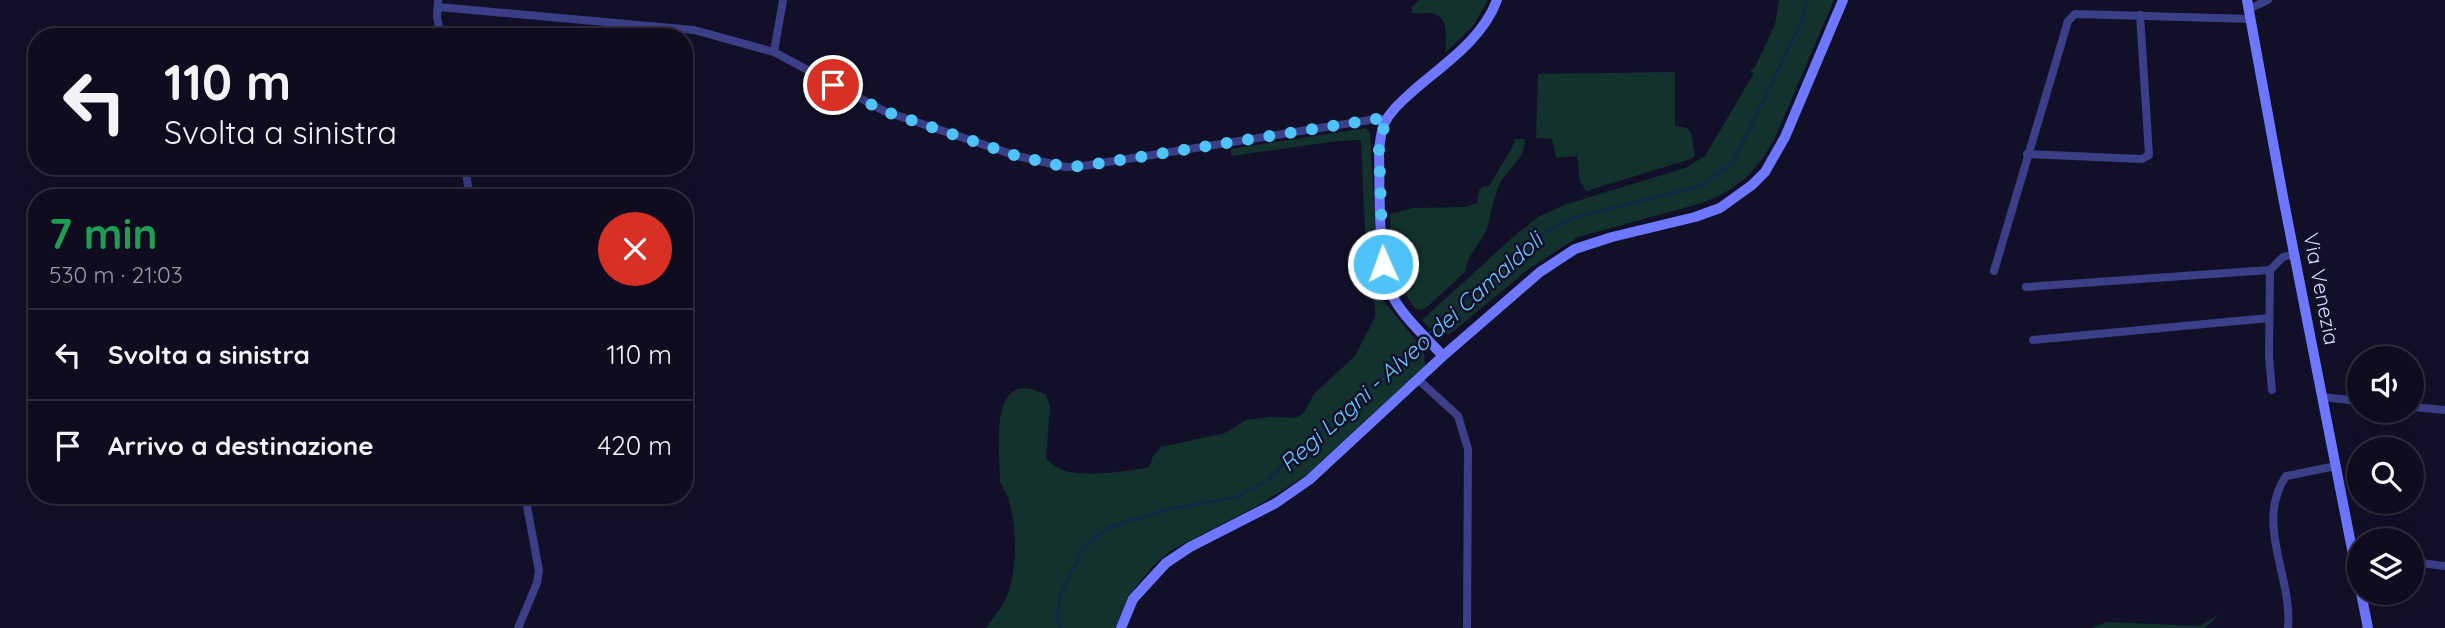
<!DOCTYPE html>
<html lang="it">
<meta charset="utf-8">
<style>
body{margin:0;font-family:Quicksand,sans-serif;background:#1c1a2b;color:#f1f3f6;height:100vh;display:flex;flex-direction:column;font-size:26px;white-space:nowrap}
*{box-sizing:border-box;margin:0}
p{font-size:23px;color:#9b9ba4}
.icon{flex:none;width:38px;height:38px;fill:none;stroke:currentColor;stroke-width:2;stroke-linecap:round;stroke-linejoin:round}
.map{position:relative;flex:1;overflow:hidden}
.drawer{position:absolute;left:28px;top:189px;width:665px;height:315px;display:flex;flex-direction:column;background:#0e0c1e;border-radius:28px;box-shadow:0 7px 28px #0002,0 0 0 2px #2e2c3c}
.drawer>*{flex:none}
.hud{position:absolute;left:28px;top:28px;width:665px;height:147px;border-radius:28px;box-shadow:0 7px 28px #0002,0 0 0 2px #2e2c3c;background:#0e0c1e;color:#f1f3f6;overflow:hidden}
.tools{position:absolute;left:2347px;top:346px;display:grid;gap:14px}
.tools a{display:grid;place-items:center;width:77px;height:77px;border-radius:50%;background:#0e0c1e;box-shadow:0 7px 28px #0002,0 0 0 2px #2e2c3c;font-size:35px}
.pin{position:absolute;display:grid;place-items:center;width:60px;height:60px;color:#fff;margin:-30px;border:4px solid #fff;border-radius:50%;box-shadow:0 2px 7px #0007}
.me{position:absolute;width:77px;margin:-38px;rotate:358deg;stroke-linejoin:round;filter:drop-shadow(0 0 5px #0008)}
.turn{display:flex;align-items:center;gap:24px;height:147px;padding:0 21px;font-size:32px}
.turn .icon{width:91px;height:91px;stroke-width:2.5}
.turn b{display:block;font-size:49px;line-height:60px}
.round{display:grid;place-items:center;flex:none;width:74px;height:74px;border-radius:37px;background:#1c1a2b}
.overview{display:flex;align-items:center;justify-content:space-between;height:119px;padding:0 21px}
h1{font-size:42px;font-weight:700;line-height:52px;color:#1e9e55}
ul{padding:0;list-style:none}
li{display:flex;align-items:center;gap:21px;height:91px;padding:0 21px;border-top:2px solid #2e2c3c}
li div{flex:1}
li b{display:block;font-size:26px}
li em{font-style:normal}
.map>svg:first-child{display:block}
.green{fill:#13322e}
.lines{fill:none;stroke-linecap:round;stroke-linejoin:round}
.stream{stroke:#0c294b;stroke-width:2.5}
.street{stroke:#3b3f87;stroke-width:8}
.secondary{stroke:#6e77ff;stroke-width:10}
.route{stroke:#4fc3f7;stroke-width:12;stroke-dasharray:0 21.6}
.labels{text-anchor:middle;stroke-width:5;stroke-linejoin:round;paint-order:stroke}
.street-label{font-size:21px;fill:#d8d7ff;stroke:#121028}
.water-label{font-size:23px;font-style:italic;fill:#65c5ff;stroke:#121028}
</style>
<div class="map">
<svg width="2445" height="628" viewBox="0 0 2445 628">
<rect width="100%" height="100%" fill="#121028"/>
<path class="green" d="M1419,0H1488L1473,26L1445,53C1446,39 1450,14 1430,13C1423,13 1419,14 1412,13V7Z
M1779,0H1834L1774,140L1761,161L1746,178L1723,194L1702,203L1578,237L1530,268L1450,334L1436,335L1422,320L1511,239L1538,217L1564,205L1685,168L1705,156L1754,73L1750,71L1755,67L1775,25Z
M1675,72V126L1687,128L1691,133L1695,156L1691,159L1586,191L1580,181L1577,156L1556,158L1552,139L1536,138L1538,74Z
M1366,128L1370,133L1378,279L1383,300L1424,350L1425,366L1305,476L1257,506L1170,551L1153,566L1130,594L1115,628H986C992,619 1000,610 1005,600C1019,573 1019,507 1000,482C1000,450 987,364 1046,395L1050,406L1046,459C1050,462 1055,467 1060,469C1080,478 1128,472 1149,467L1153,456L1161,447L1225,433L1246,420L1271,417L1295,418L1303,414L1314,394L1355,356L1375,317C1376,304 1369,282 1368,268C1364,225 1363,183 1361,140L1338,141L1231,156V149Z
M1515,139H1525C1525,161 1508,167 1499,185C1493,199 1491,214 1487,228C1481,244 1467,254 1465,272L1427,307L1421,310L1415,309L1393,274L1390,214L1413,208L1466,207L1477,203L1479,191L1482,187L1489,186L1512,148Z
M2219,615L2205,628H2092L2106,622L2199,626Z"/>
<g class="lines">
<path class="stream" d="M1427,335L1497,271L1547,231L1575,217L1701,186L1733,162L1801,23L1808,0
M1060,628L1057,617L1060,595L1083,548L1107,528L1164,510L1237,497L1267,480L1422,340"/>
<path class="street" d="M438,0L437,17L441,37
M438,7L694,30L774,52L884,111L1017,156L1066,167L1083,166L1376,119H1387
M2249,9L2268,0
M774,52L783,0
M2027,154L2142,159L2149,155L2140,15
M465,166L470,198
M1994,271L2068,21L2075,14L2251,19
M2026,287L2270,270
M2033,340L2269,318
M1422,383L1458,416L1468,449L1467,628
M2272,390L2269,357L2270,270L2283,257L2295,254
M2322,397L2359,401
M2412,407L2445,410
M2412,562L2445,566
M518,628L537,583L539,571L525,495
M2288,628C2293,578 2254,523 2286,476L2336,466"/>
<path class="secondary" d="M2247,0L2283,197L2359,585
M1443,356C1427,338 1406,320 1394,299C1377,271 1380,187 1379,151C1380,141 1381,132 1384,124C1391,110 1402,101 1413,91C1444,64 1482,40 1497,0
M2361,593L2368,628
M1121,628L1133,599L1166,563L1190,547L1276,503L1309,480L1443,356L1540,272L1575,249L1612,237L1695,217L1720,208L1752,185L1765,172L1785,137L1843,0"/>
</g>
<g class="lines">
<path class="route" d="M833,85L884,111L1017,156L1066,167L1083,166L1376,119H1387L1381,136L1379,150L1383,264"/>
</g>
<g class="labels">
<g class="street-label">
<text transform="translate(2321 289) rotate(79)" y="7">Via Venezia</text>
</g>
<g class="water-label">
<text transform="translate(1411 352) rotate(-42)" y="8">Regi Lagni - Alveo dei Camaldoli</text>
</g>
</g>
</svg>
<div class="tools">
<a><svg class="icon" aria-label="sound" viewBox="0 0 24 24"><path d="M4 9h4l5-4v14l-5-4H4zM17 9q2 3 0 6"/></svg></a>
<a><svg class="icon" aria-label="search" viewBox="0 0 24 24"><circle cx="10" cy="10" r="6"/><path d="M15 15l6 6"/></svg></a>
<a><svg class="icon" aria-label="layers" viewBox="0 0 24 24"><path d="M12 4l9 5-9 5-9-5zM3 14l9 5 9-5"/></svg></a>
</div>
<div class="pin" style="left:833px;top:85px;background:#d93025"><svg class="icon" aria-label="arrive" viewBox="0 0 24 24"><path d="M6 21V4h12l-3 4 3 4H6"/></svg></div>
<svg class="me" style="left:1383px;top:264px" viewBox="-20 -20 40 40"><circle r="17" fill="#4fc3f7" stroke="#fff" stroke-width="3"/><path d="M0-11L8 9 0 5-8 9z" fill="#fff"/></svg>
<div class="hud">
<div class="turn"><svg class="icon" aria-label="left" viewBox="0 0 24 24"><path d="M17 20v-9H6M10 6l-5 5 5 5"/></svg><div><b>110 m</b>Svolta a sinistra</div></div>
</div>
<section class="drawer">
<div class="overview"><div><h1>7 min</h1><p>530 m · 21:03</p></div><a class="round" style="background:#d93025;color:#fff"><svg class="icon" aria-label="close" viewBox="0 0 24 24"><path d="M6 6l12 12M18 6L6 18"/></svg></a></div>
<ul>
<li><svg class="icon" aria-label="left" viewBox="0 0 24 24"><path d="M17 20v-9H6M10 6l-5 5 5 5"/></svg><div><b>Svolta a sinistra</b></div><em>110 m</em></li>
<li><svg class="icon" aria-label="arrive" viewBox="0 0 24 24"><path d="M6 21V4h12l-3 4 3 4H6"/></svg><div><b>Arrivo a destinazione</b></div><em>420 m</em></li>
</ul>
</section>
</div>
